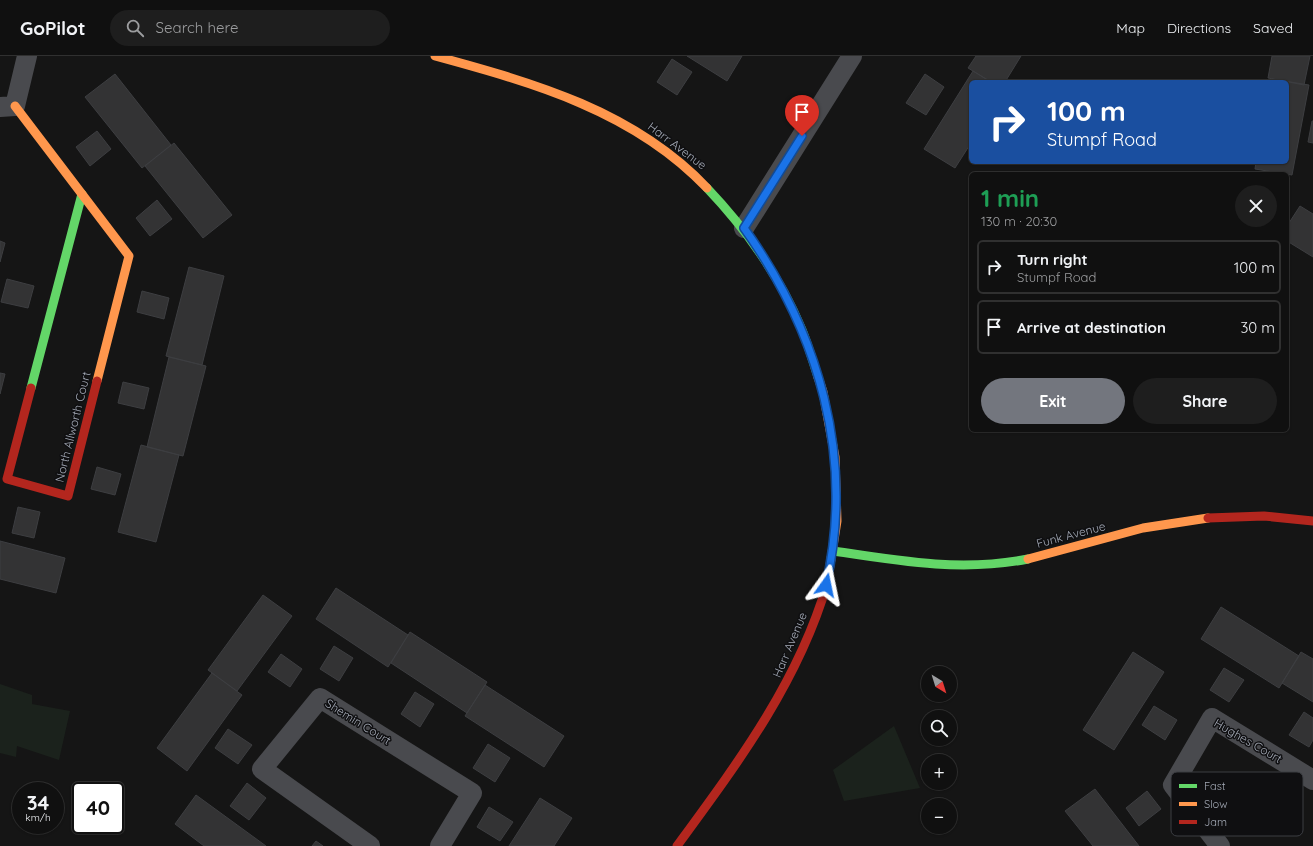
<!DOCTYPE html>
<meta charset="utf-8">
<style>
body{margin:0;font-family:Quicksand,sans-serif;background:#1e1e1e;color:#f1f3f6;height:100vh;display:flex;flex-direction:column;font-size:15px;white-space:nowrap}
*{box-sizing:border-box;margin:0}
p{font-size:13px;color:#9c9d9f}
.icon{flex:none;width:22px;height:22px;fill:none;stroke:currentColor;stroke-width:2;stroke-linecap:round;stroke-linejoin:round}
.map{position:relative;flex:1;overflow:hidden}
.panel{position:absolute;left:969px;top:116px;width:320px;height:260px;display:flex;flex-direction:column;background:#101010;border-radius:6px;box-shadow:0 1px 3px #0004,0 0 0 1px #303030}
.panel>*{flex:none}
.top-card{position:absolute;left:969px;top:24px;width:320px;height:84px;border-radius:6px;box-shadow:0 1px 3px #0004,0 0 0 1px #303030;background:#1a4fa0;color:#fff;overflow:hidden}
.needle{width:26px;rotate:142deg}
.tools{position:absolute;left:921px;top:610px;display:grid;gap:8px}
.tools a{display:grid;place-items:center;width:36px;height:36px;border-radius:50%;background:#101010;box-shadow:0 1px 3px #0004,0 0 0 1px #303030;font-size:20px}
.speed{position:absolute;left:12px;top:726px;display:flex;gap:8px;font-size:20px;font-weight:700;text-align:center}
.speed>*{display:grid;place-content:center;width:52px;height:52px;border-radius:50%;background:#101010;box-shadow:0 1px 3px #0004,0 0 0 1px #303030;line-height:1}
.speed small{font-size:10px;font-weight:400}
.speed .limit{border:2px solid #111;border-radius:6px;background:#fff;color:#111}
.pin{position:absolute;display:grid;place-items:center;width:34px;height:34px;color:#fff;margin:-41px -17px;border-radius:50% 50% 50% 0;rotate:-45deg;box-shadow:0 0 4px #0007}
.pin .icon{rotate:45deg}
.me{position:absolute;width:44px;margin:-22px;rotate:12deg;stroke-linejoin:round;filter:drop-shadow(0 0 3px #0008)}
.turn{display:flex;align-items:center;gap:14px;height:84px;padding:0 12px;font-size:18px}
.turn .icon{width:52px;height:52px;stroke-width:2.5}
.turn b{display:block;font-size:28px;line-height:34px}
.round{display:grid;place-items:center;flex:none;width:42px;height:42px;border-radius:21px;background:#1e1e1e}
.head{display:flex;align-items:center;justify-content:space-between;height:68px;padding:0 12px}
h1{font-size:24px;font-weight:700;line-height:30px;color:#1e9e55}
.action{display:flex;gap:8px;margin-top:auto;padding:8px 12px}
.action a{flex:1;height:46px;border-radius:24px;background:#73767e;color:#fff;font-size:16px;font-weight:700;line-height:46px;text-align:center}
.action a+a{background:#1e1e1e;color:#f1f3f6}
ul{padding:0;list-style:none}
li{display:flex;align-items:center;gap:12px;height:54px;margin:0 8px 6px;padding:0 4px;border:2px solid #303030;border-radius:6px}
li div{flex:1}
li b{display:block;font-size:15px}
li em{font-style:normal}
header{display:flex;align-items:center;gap:24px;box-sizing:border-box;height:56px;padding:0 20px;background:#101010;border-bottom:1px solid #303030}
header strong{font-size:19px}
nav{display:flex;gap:22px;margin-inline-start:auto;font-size:14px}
.search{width:280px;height:36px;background:#1e1e1e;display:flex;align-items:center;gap:10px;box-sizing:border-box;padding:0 14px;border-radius:22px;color:#9c9d9f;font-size:15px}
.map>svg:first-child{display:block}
.green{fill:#1b221c}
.building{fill:#333334;stroke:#3d3e41}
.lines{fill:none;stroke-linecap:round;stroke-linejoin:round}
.street{stroke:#494a4e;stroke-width:20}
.fast{stroke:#63d668;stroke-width:9}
.slow{stroke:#ff974d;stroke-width:9}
.jam{stroke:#b3261e;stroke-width:9}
.route-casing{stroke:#114b97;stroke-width:10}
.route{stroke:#1a73e8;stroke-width:7}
.labels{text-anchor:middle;stroke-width:3;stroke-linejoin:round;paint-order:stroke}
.street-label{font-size:12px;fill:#a5abb7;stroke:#0f0f11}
.key{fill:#0f0f11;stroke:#3c3e43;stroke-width:1}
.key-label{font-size:11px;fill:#a5abb7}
</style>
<header>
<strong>GoPilot</strong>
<div class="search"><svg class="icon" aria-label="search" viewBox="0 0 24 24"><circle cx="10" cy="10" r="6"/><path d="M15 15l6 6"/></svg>Search here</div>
<nav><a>Map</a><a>Directions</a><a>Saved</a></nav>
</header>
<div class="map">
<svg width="1313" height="790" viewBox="0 0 1313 790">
<rect width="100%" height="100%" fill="#151515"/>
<path class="green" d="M0,628L32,639V648L70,655L59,704L17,690L16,701L0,697Z
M894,670L920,732L844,745L833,714Z"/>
<path class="building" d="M687,0H742L727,25Z
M976,0H1021L1005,26H991L968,12Z
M1272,0H1310L1304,29L1268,22Z
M672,3L692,16L677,39L657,26Z
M973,15L991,26H971V87L955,112L924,93Z
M115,18L171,89L142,112L85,41Z
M925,18L944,31L926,59L906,47Z
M1272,23L1309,29L1292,119L1255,113L1256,106H1287V26H1272Z
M1312,65H1313V87L1308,86Z
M97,75L111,93L90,110L76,91Z
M174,87L232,159L203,182L145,110Z
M157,144L172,163L150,180L136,162Z
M1300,150L1313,158V201L1287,185V170Z
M0,185L5,187L0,206Z
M189,211L224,220L202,309L166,300Z
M7,223L34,230L28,252L1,246Z
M142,235L169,242L164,263L137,256Z
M169,301L206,310L183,400L147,391Z
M0,317L5,318L0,338Z
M123,326L149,332L144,353L118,347Z
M141,389L179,399L156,486L118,476Z
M97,411L121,418L115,439L91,433Z
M18,451L40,456L34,482L12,477Z
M0,485L65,502L56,537L0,523Z
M336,532L408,579L388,611L316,563Z
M263,539L292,560L237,635L208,614Z
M1221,551L1299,600L1279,632L1201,583Z
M410,576L487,626L467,657L391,607Z
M334,590L353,602L339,625L320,613Z
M1133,596L1164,616L1114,694L1083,674Z
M1301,596L1313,603V646L1282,627Z
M281,598L302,613L290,631L268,616Z
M1224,612L1244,624L1229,646L1210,634Z
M212,617L242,639L187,715L157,692Z
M485,629L564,680L544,711L465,660Z
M415,636L434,648L420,671L401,658Z
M1154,650L1177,664L1165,684L1142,669Z
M1304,656L1313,662V684L1309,691L1289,679Z
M228,673L252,689L238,708L215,692Z
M488,688L510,702L495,726L473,712Z
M247,727L266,742L249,764L230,750Z
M1095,733L1139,790H1093L1065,755Z
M1147,735L1161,753L1139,770L1126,752Z
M196,739L266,790H204L175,768Z
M540,742L572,762L554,790H509Z
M489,751L513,766L500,785L477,771Z
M316,785L323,790H312Z"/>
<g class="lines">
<path class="street" d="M0,51L15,50L27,0
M744,172L852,0
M370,790L262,713L320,642L472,737L440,790
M1220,790L1173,729L1212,662L1313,724"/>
<path class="fast" d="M707,132C746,173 780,221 802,274C808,289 813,305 818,321
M31,332L82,138
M834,495C899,505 962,516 1028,503"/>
<path class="slow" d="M435,0C534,27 634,55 707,132
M15,50L129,200L97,325
M818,321L823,336L835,401L837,465L827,528
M1028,503L1143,472L1208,462"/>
<path class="jam" d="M31,332L7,423L68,440L97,325
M1208,462L1264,460L1313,465
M677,790C737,708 798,627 827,528"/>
</g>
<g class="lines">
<g class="route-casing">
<path id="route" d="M802,80L744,172C819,277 855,401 826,529"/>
</g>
<use href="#route" class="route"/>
</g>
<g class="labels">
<g class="street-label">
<text transform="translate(677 90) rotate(37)" y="4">Harr Avenue</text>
<text transform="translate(73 371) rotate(-76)" y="4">North Allworth Court</text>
<text transform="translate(1071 479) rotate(-15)" y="4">Funk Avenue</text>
<text transform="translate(790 589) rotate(-67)" y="4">Harr Avenue</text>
<text transform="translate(358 666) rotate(32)" y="4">Shemin Court</text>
<text transform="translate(1248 685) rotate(30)" y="4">Hughes Court</text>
</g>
</g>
<rect x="1171" y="716" width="132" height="64" rx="6" class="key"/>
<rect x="1179" y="728" width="18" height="4" fill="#63d668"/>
<rect x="1179" y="746" width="18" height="4" fill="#ff974d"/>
<rect x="1179" y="764" width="18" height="4" fill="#b3261e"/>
<g class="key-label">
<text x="1204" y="734">Fast</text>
<text x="1204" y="752">Slow</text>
<text x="1204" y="770">Jam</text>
</g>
</svg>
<div class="tools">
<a><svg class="needle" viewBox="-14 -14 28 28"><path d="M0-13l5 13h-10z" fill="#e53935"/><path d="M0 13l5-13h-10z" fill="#9c9d9f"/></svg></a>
<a><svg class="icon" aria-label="search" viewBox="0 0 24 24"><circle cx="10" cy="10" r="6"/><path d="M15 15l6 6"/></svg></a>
<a>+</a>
<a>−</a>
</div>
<div class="speed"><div>34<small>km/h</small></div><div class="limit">40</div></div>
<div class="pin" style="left:802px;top:80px;background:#d93025"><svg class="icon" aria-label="arrive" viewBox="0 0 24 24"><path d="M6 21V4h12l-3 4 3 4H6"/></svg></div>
<svg class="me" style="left:826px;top:529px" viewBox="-20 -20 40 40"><path d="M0-17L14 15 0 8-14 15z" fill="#1a73e8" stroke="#fff" stroke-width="4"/></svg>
<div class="top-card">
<div class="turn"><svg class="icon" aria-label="right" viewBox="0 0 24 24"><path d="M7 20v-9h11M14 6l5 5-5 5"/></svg><div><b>100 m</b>Stumpf Road</div></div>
</div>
<section class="panel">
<div class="head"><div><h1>1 min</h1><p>130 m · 20:30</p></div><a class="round"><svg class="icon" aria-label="close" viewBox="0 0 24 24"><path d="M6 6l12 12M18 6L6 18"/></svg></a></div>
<ul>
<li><svg class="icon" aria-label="right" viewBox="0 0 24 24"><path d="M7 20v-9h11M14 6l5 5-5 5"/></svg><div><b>Turn right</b><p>Stumpf Road</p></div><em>100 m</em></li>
<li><svg class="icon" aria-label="arrive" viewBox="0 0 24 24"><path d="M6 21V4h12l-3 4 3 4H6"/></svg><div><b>Arrive at destination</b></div><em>30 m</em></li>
</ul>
<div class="action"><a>Exit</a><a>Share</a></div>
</section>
</div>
